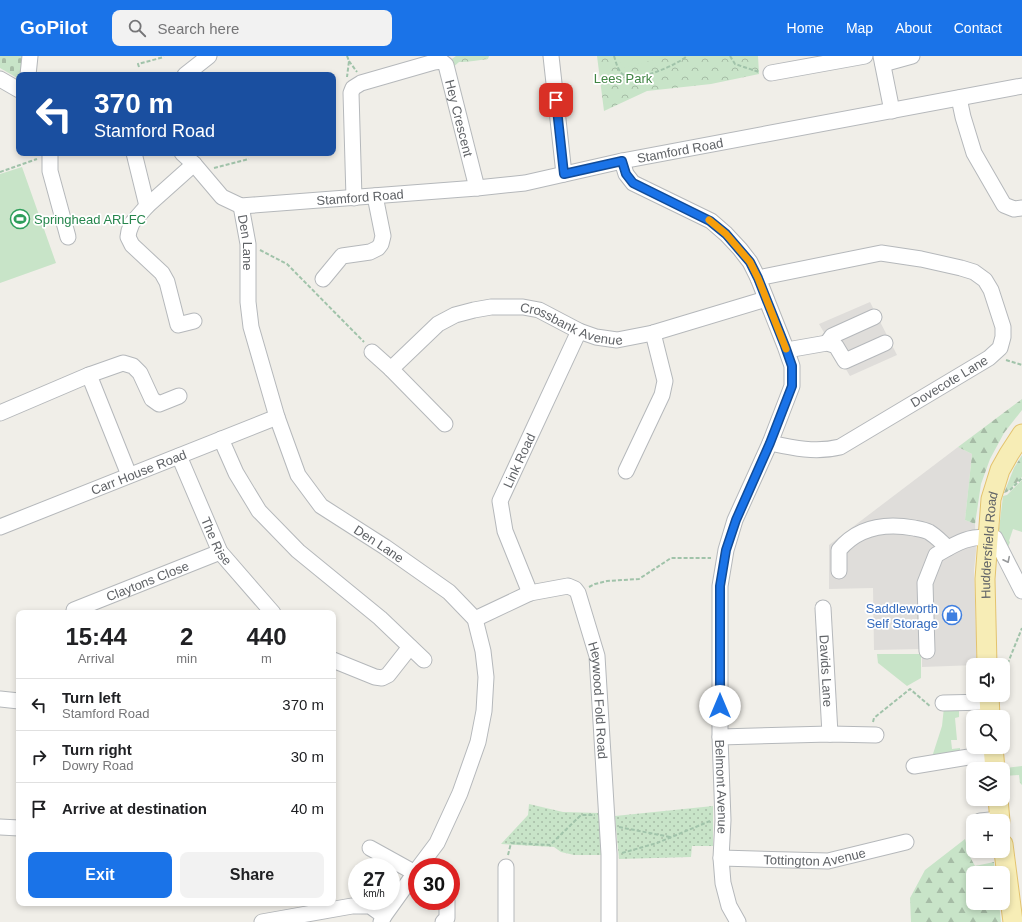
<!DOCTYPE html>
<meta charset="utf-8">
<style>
body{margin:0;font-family:Arial,sans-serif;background:#f2f2f2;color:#202124;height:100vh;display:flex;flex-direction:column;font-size:15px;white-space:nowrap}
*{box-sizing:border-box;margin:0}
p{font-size:13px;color:#757577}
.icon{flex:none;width:22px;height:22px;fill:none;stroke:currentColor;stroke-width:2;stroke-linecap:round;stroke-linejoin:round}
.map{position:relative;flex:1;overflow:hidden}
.details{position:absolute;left:16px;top:554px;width:320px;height:296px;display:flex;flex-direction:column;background:#fff;border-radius:8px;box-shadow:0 2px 6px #0003}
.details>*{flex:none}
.banner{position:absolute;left:16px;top:16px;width:320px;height:84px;border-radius:8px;box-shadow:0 2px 6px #0003;background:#1a4fa0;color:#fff;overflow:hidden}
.controls{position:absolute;left:966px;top:602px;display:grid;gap:8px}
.controls a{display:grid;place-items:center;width:44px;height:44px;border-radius:8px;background:#fff;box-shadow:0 2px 6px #0003;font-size:20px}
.speed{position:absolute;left:348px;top:802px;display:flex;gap:8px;font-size:20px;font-weight:700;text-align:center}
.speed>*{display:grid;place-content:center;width:52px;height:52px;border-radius:50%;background:#fff;box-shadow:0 2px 6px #0003;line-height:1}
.speed small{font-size:10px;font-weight:400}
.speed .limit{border:6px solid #d22;background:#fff;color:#111}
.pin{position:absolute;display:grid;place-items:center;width:34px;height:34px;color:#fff;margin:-17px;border-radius:8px;box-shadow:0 2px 6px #0006}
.me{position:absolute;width:44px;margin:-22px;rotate:0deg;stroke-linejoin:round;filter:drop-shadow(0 0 3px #0008)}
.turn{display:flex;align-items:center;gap:14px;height:84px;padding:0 12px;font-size:18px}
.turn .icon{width:52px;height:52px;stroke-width:2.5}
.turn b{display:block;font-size:28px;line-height:34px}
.eta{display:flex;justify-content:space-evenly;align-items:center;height:68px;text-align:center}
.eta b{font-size:24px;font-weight:800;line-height:28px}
.cta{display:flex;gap:8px;margin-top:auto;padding:8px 12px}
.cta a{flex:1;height:46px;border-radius:8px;background:#1a73e8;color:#fff;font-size:16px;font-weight:800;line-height:46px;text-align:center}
.cta a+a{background:#f2f2f2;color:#202124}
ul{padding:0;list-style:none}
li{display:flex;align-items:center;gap:12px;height:52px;padding:0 12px;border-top:1px solid #e0e0e0}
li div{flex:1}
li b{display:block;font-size:15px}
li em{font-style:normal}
header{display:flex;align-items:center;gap:24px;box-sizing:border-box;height:56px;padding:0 20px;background:#1a73e8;color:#fff}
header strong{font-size:19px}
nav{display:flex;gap:22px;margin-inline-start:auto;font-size:14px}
.search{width:280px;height:36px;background:#f2f2f2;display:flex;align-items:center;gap:10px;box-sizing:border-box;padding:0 14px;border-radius:8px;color:#757577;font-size:15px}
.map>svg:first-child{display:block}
.industrial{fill:#dfddda}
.grass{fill:url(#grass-dots)}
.forest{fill:url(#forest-firs)}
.cemetery{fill:url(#cemetery-stones)}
.park{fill:url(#park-crowns)}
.garden{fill:#c8e4c8}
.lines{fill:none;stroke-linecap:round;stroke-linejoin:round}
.minor-casing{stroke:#b5b8bb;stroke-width:17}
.major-casing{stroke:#e3c36e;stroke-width:21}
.path{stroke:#a1c3aa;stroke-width:2;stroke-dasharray:4 2;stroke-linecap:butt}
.minor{stroke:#fff;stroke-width:15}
.major{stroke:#f7edb6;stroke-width:19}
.oneway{stroke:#989a9c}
.route-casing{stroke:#114b97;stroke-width:10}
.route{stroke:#1a73e8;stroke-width:7}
.slow{stroke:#f59e0b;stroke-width:7}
.labels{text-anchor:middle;stroke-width:3.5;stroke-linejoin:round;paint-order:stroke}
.park-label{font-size:13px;fill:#408544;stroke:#fff}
.street-label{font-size:13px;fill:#606367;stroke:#fff}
.leisure-label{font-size:13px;fill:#27864d;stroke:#fff;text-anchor:start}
.shop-label{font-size:13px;fill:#366cbe;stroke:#fff;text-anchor:end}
</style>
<header>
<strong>GoPilot</strong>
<div class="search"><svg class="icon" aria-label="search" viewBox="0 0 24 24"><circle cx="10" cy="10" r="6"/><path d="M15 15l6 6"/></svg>Search here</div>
<nav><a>Home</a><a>Map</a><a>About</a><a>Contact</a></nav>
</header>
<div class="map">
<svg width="1022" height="866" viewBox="0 0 1022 866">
<defs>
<pattern id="grass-dots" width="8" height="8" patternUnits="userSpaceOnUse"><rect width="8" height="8" fill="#c8e4c8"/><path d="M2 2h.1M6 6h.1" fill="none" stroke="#a6bca6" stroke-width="1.8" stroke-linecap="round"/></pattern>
<pattern id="forest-firs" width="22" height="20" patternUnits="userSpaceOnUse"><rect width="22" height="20" fill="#c8e4c8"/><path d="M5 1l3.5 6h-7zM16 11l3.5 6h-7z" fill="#a6bca6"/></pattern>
<pattern id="cemetery-stones" width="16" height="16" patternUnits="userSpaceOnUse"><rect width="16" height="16" fill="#c8e4c8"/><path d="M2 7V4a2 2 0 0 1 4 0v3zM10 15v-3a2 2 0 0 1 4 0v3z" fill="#a6bca6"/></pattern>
<pattern id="park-crowns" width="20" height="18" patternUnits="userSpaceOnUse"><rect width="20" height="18" fill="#c8e4c8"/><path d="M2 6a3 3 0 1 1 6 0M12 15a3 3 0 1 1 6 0" fill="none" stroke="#a6bca6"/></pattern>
</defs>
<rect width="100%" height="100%" fill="#f0eee8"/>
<path class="industrial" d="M870,246L897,299L850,320L819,268Z
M958,391L972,398L965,464L975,468L976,495L974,514L977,609L922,611V593L874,594L873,532L829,533V489Z"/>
<path class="grass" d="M529,748L563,756L599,757L601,799H574L561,796L554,791L501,788L528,759Z
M713,750V790H692L691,801L619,803L615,760Z"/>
<path class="forest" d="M1022,343V354L1004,377L990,403L981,428L975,468L965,464L972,398L958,391Z
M1022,399V421L1007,436L1004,437L1014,412Z
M1022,710V729L1020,727L1019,719L1005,720V712Z
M965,783L969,799L975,810L994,806L995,817H973V847H999L1001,866H911L910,842L925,814Z"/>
<path class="cemetery" d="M0,0H25L24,19H19V23L0,12Z"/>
<path class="park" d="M456,0H489L488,3C478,4 469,6 459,6L451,13L449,5Z
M597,0H758L759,18L711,28L647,35L604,55Z"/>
<path class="garden" d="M619,0H670L621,12Z
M22,111L56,207L0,227V118Z
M1022,424V476L1013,473L1009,485L1010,486L1008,491H1005L999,473L1003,440L1007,439Z
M877,598H921V622L907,630L878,607Z
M965,650V655H959V661L955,662L957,684H951L952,693L960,692V696L932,701L942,670L944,651Z"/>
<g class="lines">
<g class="minor-casing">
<g id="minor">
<path d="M551,0L564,118"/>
<path d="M881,0L892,55"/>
<path d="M883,8L912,0"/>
<path d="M771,17L865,0"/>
<path d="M28,19L30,0"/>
<path d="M185,19L209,0"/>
<path d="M0,23L19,34"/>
<path d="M959,42L963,61L974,97L1004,149L1014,153L1022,152"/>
<path d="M50,97V115L68,181"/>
<path d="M134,97L147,150"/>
<path id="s1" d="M182,97L194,108L222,141L241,150L477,132L525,127L622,105L1022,30"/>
<path id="s2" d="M622,105L626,118L633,127L711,165L726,178L740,193L750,206L758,222L785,290L792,310V330L770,387L735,464L726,494L720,530V681L723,764L721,802L723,827L729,850L738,866"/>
<path d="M194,108L147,150L132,167L129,175L128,181L132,189L162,217L167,226L178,269L194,265"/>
<path id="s3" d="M354,142L351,37L353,32L361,27L434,6L441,5L446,9L477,132"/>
<path id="s4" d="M241,150L248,188V246L251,271L277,361L298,419L321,450L385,491L449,536L475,563L483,595L486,621L484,655L478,686L460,737L437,787L419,811"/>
<path d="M758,222L881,197L921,203L961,212L974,216L985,224L991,234L1003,271V281L1000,292L989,302L840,391C816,397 793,392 770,387"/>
<path d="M323,223L342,200L370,196L378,192L381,188L383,180L375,140"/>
<path d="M827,287L832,280L874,261"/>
<path d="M787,294L827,287L836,290L845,305L885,287"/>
<path d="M372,296L391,313L445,368"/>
<path id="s5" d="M391,313L438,268L455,259L474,254L491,251H523L539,254L579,275L596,281L617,284L653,277L766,243"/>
<path d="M89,319L129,419"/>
<path d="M0,357L89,319L123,307L133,310L140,317L152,343L159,348L179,340"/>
<path d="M221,383L236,417L259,455L298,495L380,562L424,604"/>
<path id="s6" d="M179,400L220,496L273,557"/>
<path d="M626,415L662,339L665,325L653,277"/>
<path id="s7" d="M0,471L277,361"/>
<path d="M839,515V494C858,471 886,467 914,472C919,473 925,474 929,476C936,480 942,487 948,492"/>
<path id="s8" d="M530,537L505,475L500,445L579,275"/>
<path id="s9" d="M823,552L830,678"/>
<path id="s10" d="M74,554L220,496"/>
<path id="s11" d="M475,563L530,537L568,530L575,533L578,537L597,600L609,798V866"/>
<path d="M927,595L925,527L936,499C958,486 969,479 995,482L1022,535"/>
<path d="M333,604L375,621L382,622L388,619L410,591"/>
<path d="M0,643L19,645"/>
<path d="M943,647L989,646"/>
<path d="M720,681L830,678L876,679"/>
<path d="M914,710L993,697"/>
<path d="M980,765L1000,763"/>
<path d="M0,771L19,772"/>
<path d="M370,792L417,818"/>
<path id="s12" d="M721,802L828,805L906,786"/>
<path d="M262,866L352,850H370L384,860"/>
<path d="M381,866L384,860L417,814"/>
<path d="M443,866L447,862V845"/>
<path d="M506,866V811"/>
</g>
</g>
<g class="major-casing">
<g id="major">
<path id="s13" d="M987,609L985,523L991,443L1000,414L1009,398L1022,378"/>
<path d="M989,639L990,661"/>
<path d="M993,691L995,713"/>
<path d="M998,743L1000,765"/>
<path d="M1003,788L1013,866"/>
</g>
</g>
<path class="path" d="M347,0L349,5L347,21
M614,0C616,6 618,16 624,19C636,27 677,9 687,0
M730,0L735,8L759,16
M349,5L357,16
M139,11L138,8L164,1
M214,112L249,103
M0,116L37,103
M260,194L287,208L364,286
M1006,304L1022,309
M1010,434L1022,422
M589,531L595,528L607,525L639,523L671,502H711
M1003,619L1022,572
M873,666L874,662L910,633L931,651
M619,771L670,781
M622,797L657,787L710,765
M508,799L511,787L550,789L581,759H595"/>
<use href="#minor" class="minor"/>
<use href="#major" class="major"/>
</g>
<defs><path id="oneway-chevron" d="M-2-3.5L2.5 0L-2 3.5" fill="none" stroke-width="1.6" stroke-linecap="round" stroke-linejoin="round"/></defs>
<use class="oneway" href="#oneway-chevron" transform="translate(1007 504) rotate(64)"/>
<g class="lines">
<g class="route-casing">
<path id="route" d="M556,44L564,118L622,105L626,118L633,127L710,165L726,178L750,206L758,222L785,290L792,310V330L770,387L736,464L726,494L720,530V650"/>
</g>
<use href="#route" class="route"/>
<path class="slow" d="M709,164L726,178L750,206L758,222L786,293"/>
</g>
<defs>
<g id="stadium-ring" transform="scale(1)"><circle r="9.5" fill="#fff" stroke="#2e9e5b" stroke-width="1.5"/><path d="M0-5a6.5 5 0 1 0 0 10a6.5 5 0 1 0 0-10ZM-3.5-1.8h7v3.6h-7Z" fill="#2e9e5b"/></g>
<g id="shop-ring" transform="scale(1)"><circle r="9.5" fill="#fff" stroke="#3f7fe0" stroke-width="1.5"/><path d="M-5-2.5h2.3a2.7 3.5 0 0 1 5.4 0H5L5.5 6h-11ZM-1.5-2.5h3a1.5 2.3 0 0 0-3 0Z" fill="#3f7fe0"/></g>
</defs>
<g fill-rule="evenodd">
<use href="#stadium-ring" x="20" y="163"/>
<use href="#shop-ring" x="952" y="559"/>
</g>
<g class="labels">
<g class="park-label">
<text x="623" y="27">Lees Park</text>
</g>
<g class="street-label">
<text dy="5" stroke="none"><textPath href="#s3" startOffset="264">Hey Crescent</textPath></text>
<text dy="5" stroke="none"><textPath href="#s1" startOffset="524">Stamford Road</textPath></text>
<text dy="5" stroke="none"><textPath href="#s1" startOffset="200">Stamford Road</textPath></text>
<text dy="5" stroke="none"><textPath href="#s4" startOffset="37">Den Lane</textPath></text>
<text dy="5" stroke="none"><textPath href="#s5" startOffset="205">Crossbank Avenue</textPath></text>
<text transform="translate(949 325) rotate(-31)" y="5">Dovecote Lane</text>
<text dy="5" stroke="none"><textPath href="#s8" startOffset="142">Link Road</textPath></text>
<text dy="5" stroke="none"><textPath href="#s7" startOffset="149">Carr House Road</textPath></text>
<text dy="5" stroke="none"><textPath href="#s6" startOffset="93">The Rise</textPath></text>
<text dy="5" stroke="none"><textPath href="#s4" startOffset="385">Den Lane</textPath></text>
<text dy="5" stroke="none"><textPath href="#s13" startOffset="120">Huddersfield Road</textPath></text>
<text dy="5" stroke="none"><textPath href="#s10" startOffset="79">Claytons Close</textPath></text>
<text dy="5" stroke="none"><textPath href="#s9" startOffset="63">Davids Lane</textPath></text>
<text dy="5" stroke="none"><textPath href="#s11" startOffset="222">Heywood Fold Road</textPath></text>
<text dy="5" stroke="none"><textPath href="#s2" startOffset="715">Belmont Avenue</textPath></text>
<text dy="5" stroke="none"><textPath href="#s12" startOffset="94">Tottington Avenue</textPath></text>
</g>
<g class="leisure-label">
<text x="34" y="168">Springhead ARLFC</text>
</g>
<g class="shop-label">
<text x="938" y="557">Saddleworth<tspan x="938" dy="15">Self Storage</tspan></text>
</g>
</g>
</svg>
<div class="controls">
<a><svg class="icon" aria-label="sound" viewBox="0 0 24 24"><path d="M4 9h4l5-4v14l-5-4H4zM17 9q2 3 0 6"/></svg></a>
<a><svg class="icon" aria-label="search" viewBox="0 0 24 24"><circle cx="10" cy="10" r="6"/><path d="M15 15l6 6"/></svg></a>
<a><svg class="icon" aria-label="layers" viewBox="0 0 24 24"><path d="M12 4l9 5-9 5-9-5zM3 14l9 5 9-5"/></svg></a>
<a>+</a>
<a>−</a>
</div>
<div class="speed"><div>27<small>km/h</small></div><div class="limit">30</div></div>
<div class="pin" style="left:556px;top:44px;background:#d93025"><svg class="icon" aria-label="arrive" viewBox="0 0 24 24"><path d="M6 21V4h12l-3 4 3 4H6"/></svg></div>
<svg class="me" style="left:720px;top:650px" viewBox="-20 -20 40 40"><circle r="19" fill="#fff"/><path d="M0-13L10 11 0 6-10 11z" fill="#1a73e8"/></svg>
<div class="banner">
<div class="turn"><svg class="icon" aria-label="left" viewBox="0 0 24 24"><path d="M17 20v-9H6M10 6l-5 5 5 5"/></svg><div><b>370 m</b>Stamford Road</div></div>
</div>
<section class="details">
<div class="eta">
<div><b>15:44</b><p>Arrival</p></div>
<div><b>2</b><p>min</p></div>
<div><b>440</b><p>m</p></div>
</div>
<ul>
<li><svg class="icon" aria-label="left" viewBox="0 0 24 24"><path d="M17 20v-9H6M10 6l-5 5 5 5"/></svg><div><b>Turn left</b><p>Stamford Road</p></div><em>370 m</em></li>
<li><svg class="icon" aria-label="right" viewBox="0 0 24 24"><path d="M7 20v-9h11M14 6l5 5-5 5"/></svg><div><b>Turn right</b><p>Dowry Road</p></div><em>30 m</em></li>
<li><svg class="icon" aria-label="arrive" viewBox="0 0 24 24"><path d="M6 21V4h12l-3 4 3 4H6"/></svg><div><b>Arrive at destination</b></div><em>40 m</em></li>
</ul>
<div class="cta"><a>Exit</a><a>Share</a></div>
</section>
</div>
